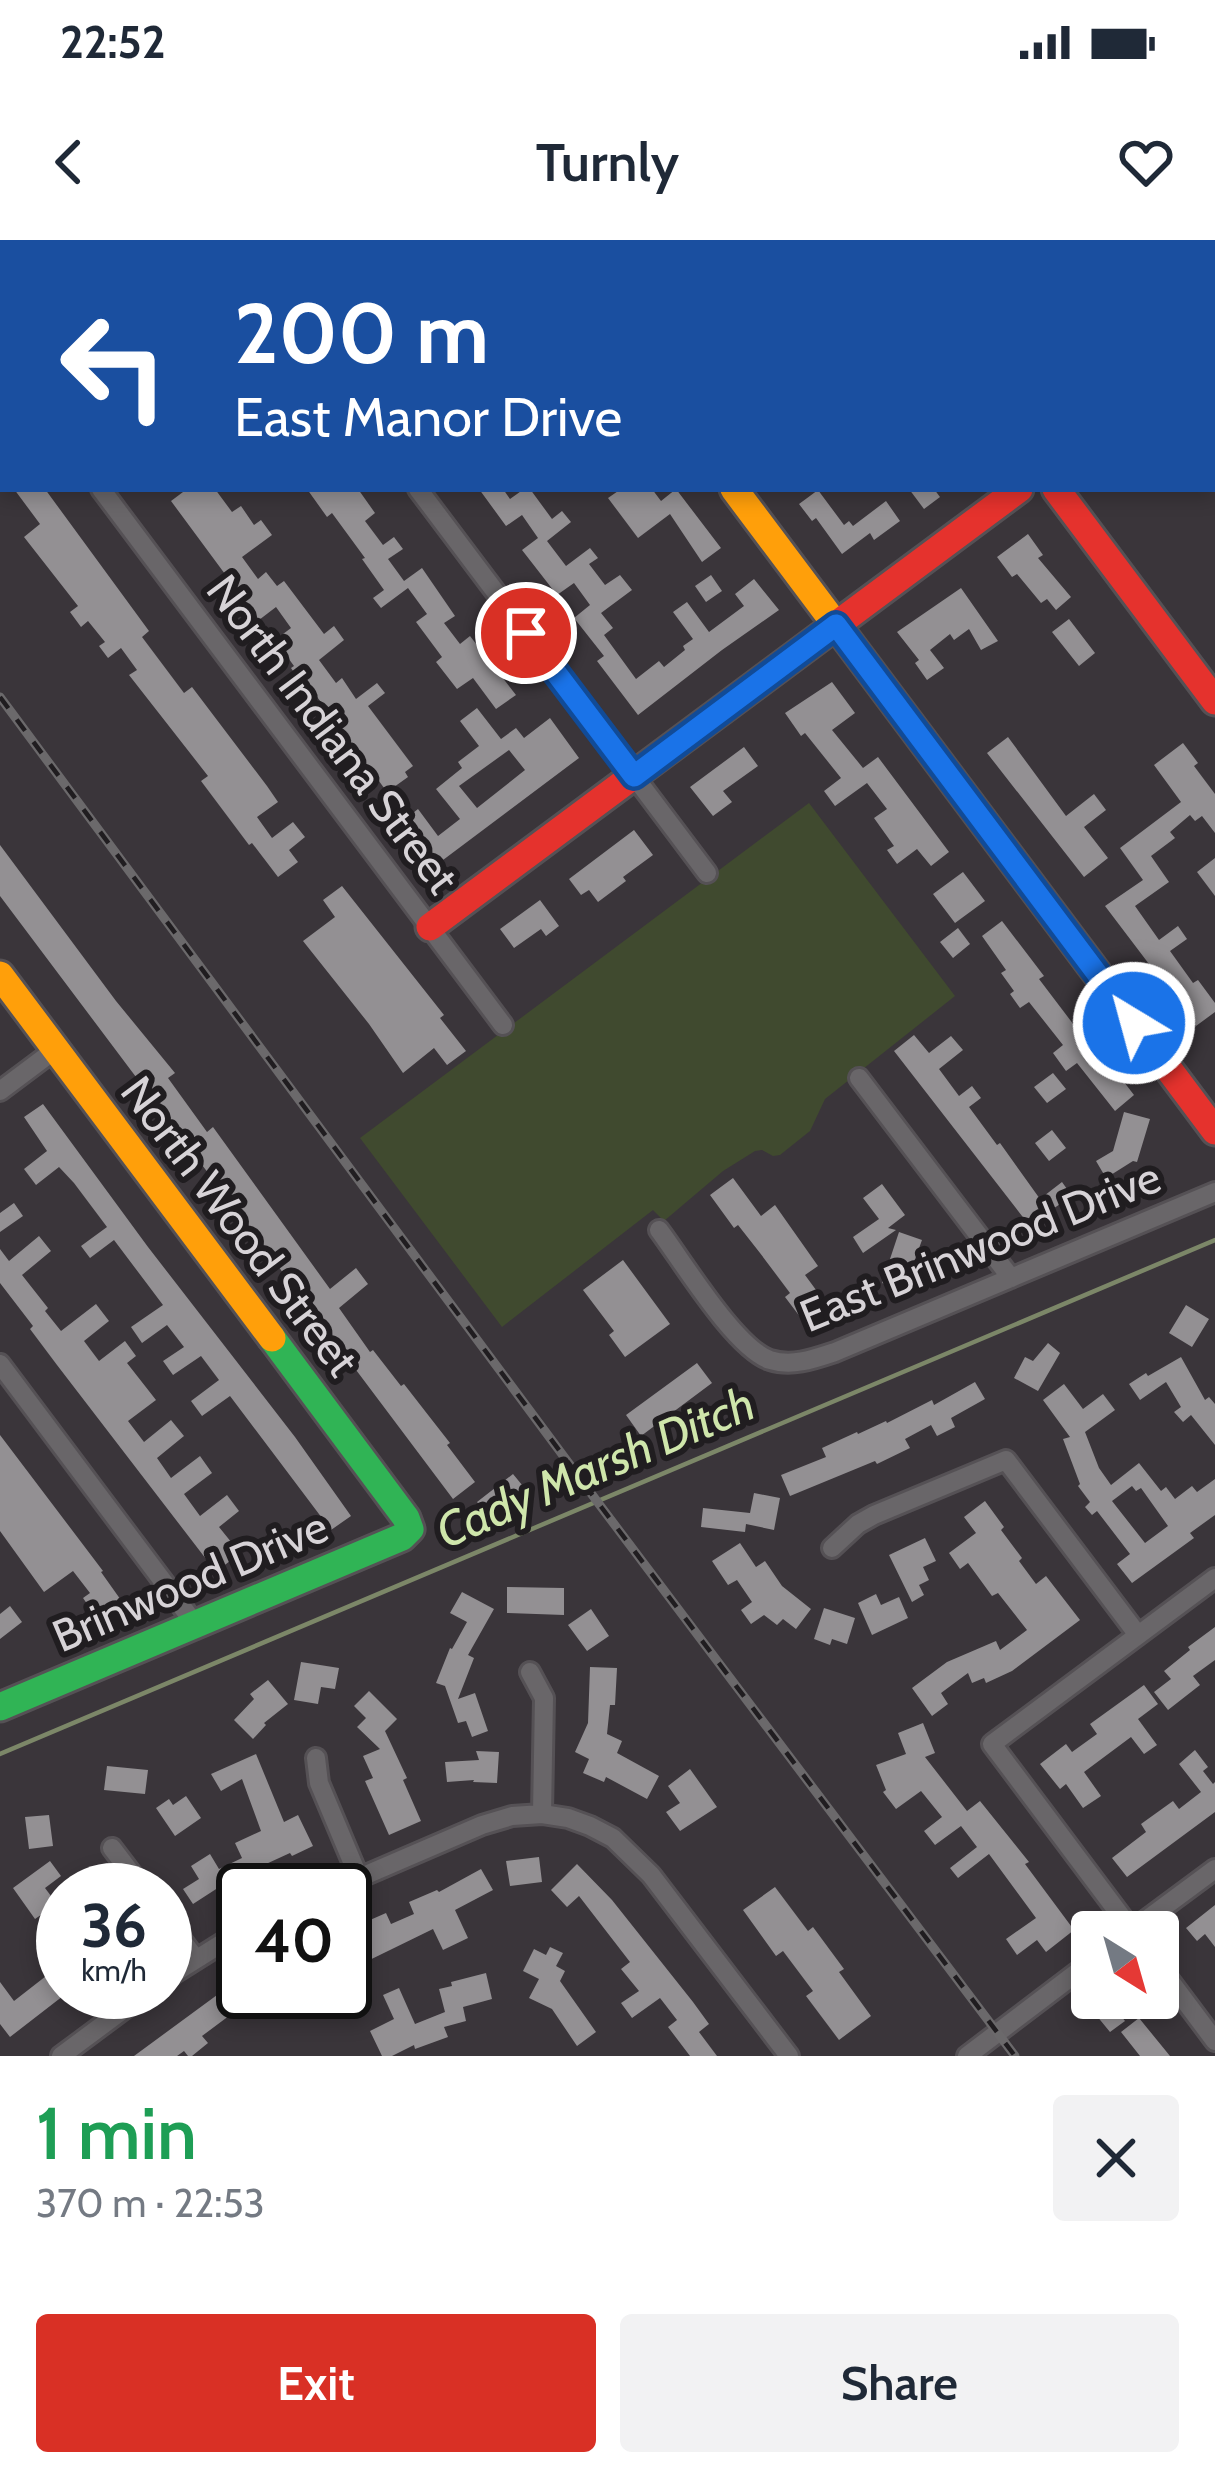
<!DOCTYPE html>
<meta charset="utf-8">
<style>
body{margin:0;font-family:Cabin,sans-serif;background:#f2f2f3;color:#1f2937;height:100vh;display:flex;flex-direction:column;font-size:45px;white-space:nowrap}
*{box-sizing:border-box;margin:0}
p{font-size:39px;color:#747a83}
.icon{flex:none;width:66px;height:66px;fill:none;stroke:currentColor;stroke-width:2;stroke-linecap:round;stroke-linejoin:round}
.map{position:relative;height:1816px;overflow:hidden}
.side{display:flex;flex-direction:column;background:#fff;flex:1}
.side>*{flex:none}
.banner{position:absolute;left:0px;top:0px;width:1215px;height:252px;box-shadow:0 6px 18px #0003;background:#1a4fa0;color:#fff;overflow:hidden}
.needle{width:78px;rotate:143deg}
.buttons{position:absolute;left:1071px;top:1671px;display:grid;gap:24px}
.buttons a{display:grid;place-items:center;width:108px;height:108px;border-radius:12px;background:#fff;box-shadow:0 6px 18px #0003;font-size:60px}
.speed{position:absolute;left:36px;top:1623px;display:flex;gap:24px;font-size:60px;font-weight:700;text-align:center}
.speed>*{display:grid;place-content:center;width:156px;height:156px;border-radius:50%;background:#fff;box-shadow:0 6px 18px #0003;line-height:1}
.speed small{font-size:30px;font-weight:400}
.speed .limit{border:6px solid #111;border-radius:18px;background:#fff;color:#111}
.pin{position:absolute;display:grid;place-items:center;width:102px;height:102px;color:#fff;margin:-51px;border:6px solid #fff;border-radius:50%;box-shadow:0 3px 12px #0007}
.me{position:absolute;width:132px;margin:-66px;rotate:323deg;stroke-linejoin:round;filter:drop-shadow(0 0 9px #0008)}
.turn{display:flex;align-items:center;gap:42px;height:252px;padding:0 36px;font-size:54px}
.turn .icon{width:156px;height:156px;stroke-width:2.5}
.turn b{display:block;font-size:84px;line-height:102px}
.round{display:grid;place-items:center;flex:none;width:126px;height:126px;border-radius:12px;background:#f2f2f3}
.summary{display:flex;align-items:center;justify-content:space-between;height:204px;padding:0 36px}
h1{font-size:72px;font-weight:600;line-height:90px;color:#1e9e55}
.primary-button{display:flex;gap:24px;margin-top:auto;padding:24px 36px}
.primary-button a{flex:1;height:138px;border-radius:12px;background:#d93025;color:#fff;font-size:48px;font-weight:600;line-height:138px;text-align:center}
.primary-button a+a{background:#f2f2f3;color:#1f2937}
.status{display:flex;justify-content:space-between;align-items:center;height:84px;padding:0 60px;background:#fff;direction:ltr}
.status svg{height:33px;fill:currentColor}
header{display:flex;justify-content:space-between;align-items:center;height:156px;padding:0 36px;background:#fff;font-size:54px;font-weight:600}
.map>svg:first-child{display:block}
.green{fill:#404a2f}
.lines{fill:none;stroke-linecap:round;stroke-linejoin:round}
.stream{stroke:#7c8768;stroke-width:4.5}
.building{fill:#939093;fill-rule:evenodd}
.street-casing{stroke:#555155;stroke-width:24}
.fast-casing{stroke:#555155;stroke-width:33}
.slow-casing{stroke:#555155;stroke-width:33}
.jam-casing{stroke:#555155;stroke-width:33}
.street{stroke:#696669;stroke-width:18}
.fast{stroke:#30b455;stroke-width:27}
.slow{stroke:#ff9f0a;stroke-width:27}
.jam{stroke:#e5322d;stroke-width:27}
.rail-casing{stroke:#6b696b;stroke-width:9}
.rail{stroke:#201d20;stroke-width:4.5;stroke-dasharray:14;stroke-linecap:butt}
.route-casing{stroke:#114b97;stroke-width:30}
.route{stroke:#1a73e8;stroke-width:21}
.labels{text-anchor:middle;stroke-width:12;stroke-linejoin:round;paint-order:stroke}
.street-label{font-size:45px;fill:#d7d3d7;stroke:#201d20}
.water-label{font-size:48px;font-style:italic;fill:#cfe6ab;stroke:#201d20}
</style>
<div class="status"><b>22:52</b><svg viewBox="0 0 49 12"><path d="M0 12V9h3v3zM5 12V6h3v6zM10 12V3h3v9zM15 12V0h3v12zM26 1h20v11H26zM47 4h2v5h-2z"/></svg></div>
<header><svg class="icon" aria-label="back" viewBox="0 0 24 24"><path d="M15 5l-7 7 7 7"/></svg>Turnly<svg class="icon" aria-label="heart" viewBox="0 0 24 24"><path d="M12 20l-8-8c-3-5 5-10 8-4 3-6 11-1 8 4z"/></svg></header>
<div class="map">
<svg width="1215" height="1816" viewBox="0 0 1215 1816">
<rect width="100%" height="100%" fill="#3a353a"/>
<path class="green" d="M809,563L955,756L825,859L810,891L780,915L773,916L762,910L755,911L723,931L664,981L653,970L502,1087L360,898Z"/>
<g class="lines">
<path class="stream" d="M0,1514L1215,1000"/>
</g>
<path class="building" d="M14,249H45L149,391L142,397L184,453L192,447L267,546L278,562L257,577L272,598L293,582L305,597L289,610L298,622L278,637L252,603L249,605L201,541L208,536L129,435L137,430L121,408L108,418L99,406L105,402L88,381L81,387L70,372L78,366L24,297L40,284Z
M187,249H215L232,272L241,266L254,285L261,280L272,295L242,317L258,339L266,332L277,346L284,341L324,394L334,386L344,400L319,420L336,443L342,438L356,459L377,443L385,453L368,466L413,526L405,532L408,537L387,552L312,450L308,453L291,428L294,426L275,400L291,388L276,367L259,380L171,261Z
M307,249H358L375,273L365,281L383,305L394,297L403,309L388,319L404,341L422,328L455,376L444,383L460,404L470,396L516,455L496,469L473,438L457,449L436,422L442,417L416,382L427,374L408,348L381,368L373,358L384,350L362,319L365,318L332,273L327,277Z
M479,249H503L510,259L524,249H530L552,279L562,271L571,282L547,301L566,326L590,308L598,318L589,324L605,345L620,335L632,350L601,373L613,388L604,395L636,439L659,421L664,427L685,410L683,406L693,399L673,372L687,362L709,392L744,366L735,354L754,339L779,370L722,410L638,475L597,421L604,416L574,378L590,365L574,343L557,355L522,310L538,298L522,275L506,286Z
M621,249H652L661,261L676,249L721,308L702,322L670,274L638,298L608,258Z
M909,249H934L940,257L924,269Z
M818,250L844,285L849,281L853,286L886,261L900,281L874,300L870,293L842,314L816,278L812,281L799,264Z
M1028,294L1043,315L1038,318L1071,357L1056,370L1047,359L1041,363L1017,334L1012,337L997,317Z
M711,335L722,351L706,362L695,346Z
M961,348L998,401L981,410L969,389L954,400L950,394L930,410L944,428L927,440L915,423L919,420L897,392Z
M1069,379L1095,413L1079,426L1052,392Z
M832,442L855,473L832,490L863,528L878,517L949,612L931,626L917,609L897,624L887,610L894,606L874,578L887,569L867,543L835,566L824,551L841,538L805,493L801,496L785,473Z
M477,468L501,499L516,488L524,498L550,478L579,518L431,629L411,602L417,599L403,581L418,569L438,596L460,579L436,549L462,528L458,522L479,506L460,481ZM509,510L525,530L477,568L459,546Z
M1008,497L1066,576L1094,554L1106,570L1084,587L1108,618L1084,637L987,513Z
M1183,503L1198,523L1194,526L1215,554V593L1202,576L1195,581L1190,575L1170,592L1175,598L1151,616L1169,642L1135,666L1159,700L1178,686L1187,699L1170,711L1193,743L1198,740L1215,763V772L1196,786L1105,666L1143,640L1120,608L1181,562L1154,525Z
M744,507L758,526L723,551L732,562L713,576L690,547Z
M634,590L653,615L623,637L626,641L598,662L589,650L581,655L569,639Z
M0,605L116,761L175,833L168,838L207,892L213,887L330,1049L356,1028L368,1044L339,1068L370,1112L373,1110L401,1146L404,1144L432,1180L450,1203L447,1205L475,1242L453,1259L0,656Z
M1215,618V656L1197,632Z
M963,632L985,661L955,683L933,654Z
M342,646L444,775L440,778L466,811L447,825L434,808L403,833L369,784L303,701L335,677L323,660Z
M540,660L559,686L546,696L541,689L514,708L500,689Z
M1002,681L1044,736L1039,739L1080,793L1084,790L1134,855L1115,871L1077,823L1066,831L1053,813L1063,805L1029,762L1020,768L1010,754L1014,751L1001,733L1006,730L982,696Z
M958,688L970,704L953,718L940,702Z
M914,795L929,813L951,796L963,810L939,829L959,856L972,846L981,858L969,867L997,905L1000,903L1040,959L1062,942L1072,956L1029,985L894,811Z
M1053,833L1066,849L1047,863L1034,847Z
M43,864L148,1007L295,1197L351,1276L331,1290L230,1156L202,1176L191,1161L219,1140L201,1116L173,1135L163,1121L184,1107L167,1085L142,1103L131,1087L163,1065L114,1000L90,1018L81,1006L107,987L74,943L59,927L36,945L24,929L47,911L24,877Z
M1124,872L1150,879L1137,922L1133,921L1106,938L1096,921L1113,911Z
M1052,890L1066,908L1049,921L1035,903Z
M733,938L761,976L775,965L818,1026L805,1035L833,1073L810,1090L785,1057L790,1053L760,1013L738,985L734,988L710,955Z
M882,944L905,975L888,988L896,990L863,1013L853,997L879,979L863,958Z
M14,963L23,976L0,992V973Z
M899,992L922,1000L904,1050L882,1043Z
M39,996L51,1011L22,1035L48,1068L45,1071L61,1091L96,1064L109,1081L84,1101L99,1121L125,1101L136,1116L127,1123L156,1160L128,1181L144,1202L171,1180L184,1196L157,1218L171,1238L200,1216L212,1233L184,1254L200,1276L227,1255L239,1271L219,1287L240,1313L216,1332L57,1125L30,1089L33,1086L0,1043V1009L9,1021Z
M623,1020L670,1084L625,1117L609,1095L614,1091L583,1050Z
M1186,1065L1209,1079L1192,1107L1169,1093Z
M1048,1103L1060,1113L1038,1151L1014,1138L1025,1117L1033,1121Z
M1181,1117L1205,1160L1209,1157L1215,1164V1205L1191,1175L1183,1182L1174,1172L1181,1167L1166,1142L1140,1160L1129,1144L1146,1133L1148,1136Z
M697,1123L712,1143L641,1196L626,1175Z
M975,1142L985,1159L951,1178L955,1187L937,1196L931,1185L905,1199L910,1208L877,1224L875,1221L790,1256L781,1235L826,1217L822,1208L857,1192L858,1194L886,1181L887,1183L932,1160L934,1165Z
M1064,1144L1083,1169L1103,1154L1115,1170L1085,1192L1099,1228L1111,1245L1139,1223L1161,1251L1166,1247L1175,1259L1192,1246L1197,1252L1215,1239V1275L1190,1293L1194,1298L1132,1343L1117,1324L1130,1314L1097,1271L1092,1275L1085,1267L1090,1262L1078,1246L1080,1244L1063,1199L1070,1197L1043,1160ZM1132,1246L1136,1251L1141,1248L1168,1286L1145,1303L1112,1261Z
M0,1195L103,1331L101,1332L123,1363L99,1381L83,1358L90,1353L73,1331L44,1352L0,1291Z
M513,1234L527,1251L491,1279L477,1262Z
M754,1253L780,1258L774,1290L746,1284L745,1292L701,1287L703,1268L750,1273Z
M985,1261L1004,1287L1001,1290L1022,1318L1019,1321L1036,1344L1046,1336L1080,1380L1012,1431L986,1443L984,1438L972,1443L968,1433L941,1453L948,1464L932,1476L912,1448L947,1422L996,1401L1000,1410L1027,1390L998,1353L992,1356L968,1323L960,1329L949,1313L976,1293L964,1277Z
M925,1298L936,1321L923,1327L929,1340L919,1345L924,1355L912,1362L889,1315Z
M740,1303L756,1327L765,1321L782,1346L811,1369L796,1389L783,1379L777,1385L764,1375L751,1384L741,1370L752,1362L737,1340L728,1345L712,1321Z
M507,1347L564,1348V1375L507,1373Z
M462,1352L494,1369L468,1415L474,1418L458,1459L475,1453L488,1491L472,1497L466,1481L458,1483L445,1446L436,1443L450,1408L452,1409L467,1382L450,1373Z
M876,1354L881,1365L899,1357L908,1378L872,1395L858,1363Z
M10,1366L22,1382L0,1399V1374Z
M824,1368L855,1378L847,1404L832,1399L830,1405L814,1399Z
M591,1369L609,1396L587,1411L568,1385Z
M1215,1387V1420L1193,1436L1200,1445L1168,1470L1154,1452L1171,1439L1164,1431L1190,1410L1188,1407Z
M301,1422L339,1428L335,1449L321,1447L318,1464L294,1460Z
M590,1427L617,1428L615,1465H610L607,1494L622,1501L617,1513L659,1536L647,1559L606,1537L604,1542L583,1533L589,1519L575,1512L588,1483Z
M268,1440L288,1464L264,1483L266,1485L253,1499L234,1480L254,1459L250,1454Z
M1144,1445L1158,1464L1138,1479L1157,1505L1144,1514L1131,1497L1084,1532L1101,1556L1083,1568L1066,1544L1060,1549L1040,1524L1066,1504L1072,1512L1097,1494L1090,1484Z
M369,1451L397,1479L385,1491L407,1538L403,1540L421,1581L389,1595L365,1541L373,1538L363,1516L380,1509L357,1487L366,1478L354,1466Z
M923,1483L935,1513L925,1517L967,1571L980,1561L1029,1622L1025,1624L1074,1690L1046,1712L1037,1700L1017,1715L1006,1699L1036,1678L989,1614L958,1638L950,1628L977,1607L961,1586L935,1605L924,1591L942,1577L921,1551L896,1569L883,1552L886,1550L876,1525L906,1514L898,1493Z
M1195,1510L1208,1527L1203,1531L1213,1544L1215,1542V1572L1127,1637L1112,1618L1146,1592L1141,1584L1173,1561L1179,1569L1201,1552L1179,1524Z
M476,1511L499,1512L497,1543L473,1542L474,1540L447,1542L445,1522L479,1520Z
M256,1514L284,1582L298,1575L313,1606L292,1616L290,1613L227,1642L193,1664L183,1649L199,1639L191,1626L210,1614L219,1629L242,1618L235,1603L261,1591L242,1539L221,1551L211,1534Z
M107,1526L148,1530L145,1554L104,1550Z
M690,1529L717,1567L680,1591L666,1572L680,1563L668,1546Z
M186,1556L201,1578L175,1596L156,1568L169,1559L173,1565Z
M49,1575L53,1606L29,1609L25,1577Z
M539,1617L542,1642L510,1646L506,1621Z
M50,1621L61,1636L45,1648L57,1664L35,1679L13,1648Z
M577,1624L612,1660L693,1762L709,1784L699,1792L717,1816H690L668,1787L677,1780L660,1758L632,1778L621,1763L639,1751L621,1729L630,1722L579,1656L567,1667L551,1650Z
M481,1629L493,1650L455,1670L468,1698L443,1710L433,1689L345,1732V1691L386,1673L391,1684L414,1674L409,1662L437,1650L439,1652Z
M775,1647L808,1691L813,1687L844,1729L839,1732L871,1776L839,1800L806,1756L813,1751L783,1711L776,1716L743,1670Z
M1215,1665V1707L1205,1694L1197,1701L1186,1688Z
M550,1707L563,1713L556,1726L565,1731L560,1741L596,1792L577,1806L552,1769L529,1758L539,1739L523,1731L534,1709L546,1715Z
M55,1729L63,1739V1756L10,1797L0,1784V1742L14,1761Z
M486,1733L492,1759L463,1767L466,1781L444,1787L448,1797L415,1809L414,1805L392,1816H382L370,1791L394,1779L383,1755L399,1748L415,1784L445,1772L439,1749L452,1746L451,1742Z
M232,1744L237,1752H261L202,1796L208,1803L192,1816H188L184,1811L177,1816H134Z
M1094,1758H1122L1113,1766L1125,1781L1110,1792L1087,1764Z
M1139,1778L1170,1816H1140L1121,1792Z"/>
<g class="lines">
<g class="street-casing">
<path id="street" d="M231,0L233,3
M547,0L550,3
M0,114L3,118
M101,249L503,785
M418,249L707,633
M859,838L1011,1038
M0,851L56,809
M659,990C683,1022 735,1108 770,1120C792,1127 814,1119 835,1112L1215,952
M0,1124L195,1384
M832,1308L858,1284L874,1275L1006,1220L1138,1395
M530,1432L544,1458L542,1574
M316,1518L319,1543L359,1638
M112,1608L144,1650
M331,1650L482,1585L512,1576L542,1574L568,1578L590,1586L613,1598L651,1635L789,1816
M165,1678L195,1718
M1130,1692L1215,1629
M1133,1692L992,1504L1215,1338
M1158,1725L1215,1801
M165,1739L243,1690
M61,1816L147,1752
M967,1816L1092,1721"/>
</g>
<g class="fast-casing">
<path id="fast" d="M0,1467L402,1297L410,1289L406,1278L272,1098"/>
</g>
<g class="slow-casing">
<path id="slow" d="M869,0L871,3
M734,249L1117,760
M0,735L272,1098"/>
</g>
<g class="jam-casing">
<path id="jam" d="M1056,249L1215,461
M430,687L1019,249
M1117,760L1215,891"/>
</g>
<use href="#street" class="street"/>
<use href="#fast" class="fast"/>
<use href="#slow" class="slow"/>
<use href="#jam" class="jam"/>
<g class="rail-casing">
<path id="rail" d="M0,457L602,1268L1015,1816"/>
</g>
<use href="#rail" class="rail"/>
</g>
<g class="lines">
<g class="route-casing">
<path id="route" d="M526,393L634,536L836,385L1134,783"/>
</g>
<use href="#route" class="route"/>
</g>
<g class="labels">
<g class="street-label">
<text transform="translate(333 494) rotate(53)" y="16">North Indiana Street</text>
<text transform="translate(240 986) rotate(53)" y="16">North Wood Street</text>
<text transform="translate(980 1006) rotate(-22)" y="16">East Brinwood Drive</text>
<text transform="translate(190 1341) rotate(-23)" y="16">Brinwood Drive</text>
</g>
<g class="water-label">
<text transform="translate(595 1227) rotate(-23)" y="17">Cady Marsh Ditch</text>
</g>
</g>
</svg>
<div class="buttons">
<a><svg class="needle" viewBox="-14 -14 28 28"><path d="M0-13l5 13h-10z" fill="#e53935"/><path d="M0 13l5-13h-10z" fill="#747a83"/></svg></a>
</div>
<div class="speed"><div>36<small>km/h</small></div><div class="limit">40</div></div>
<div class="pin" style="left:526px;top:393px;background:#d93025"><svg class="icon" aria-label="arrive" viewBox="0 0 24 24"><path d="M6 21V4h12l-3 4 3 4H6"/></svg></div>
<svg class="me" style="left:1134px;top:783px" viewBox="-20 -20 40 40"><circle r="17" fill="#1a73e8" stroke="#fff" stroke-width="3"/><path d="M0-11L8 9 0 5-8 9z" fill="#fff"/></svg>
<div class="banner">
<div class="turn"><svg class="icon" aria-label="left" viewBox="0 0 24 24"><path d="M17 20v-9H6M10 6l-5 5 5 5"/></svg><div><b>200 m</b>East Manor Drive</div></div>
</div>
</div>
<section class="side">
<div class="summary"><div><h1>1 min</h1><p>370 m · 22:53</p></div><a class="round"><svg class="icon" aria-label="close" viewBox="0 0 24 24"><path d="M6 6l12 12M18 6L6 18"/></svg></a></div>
<div class="primary-button"><a>Exit</a><a>Share</a></div>
</section>
